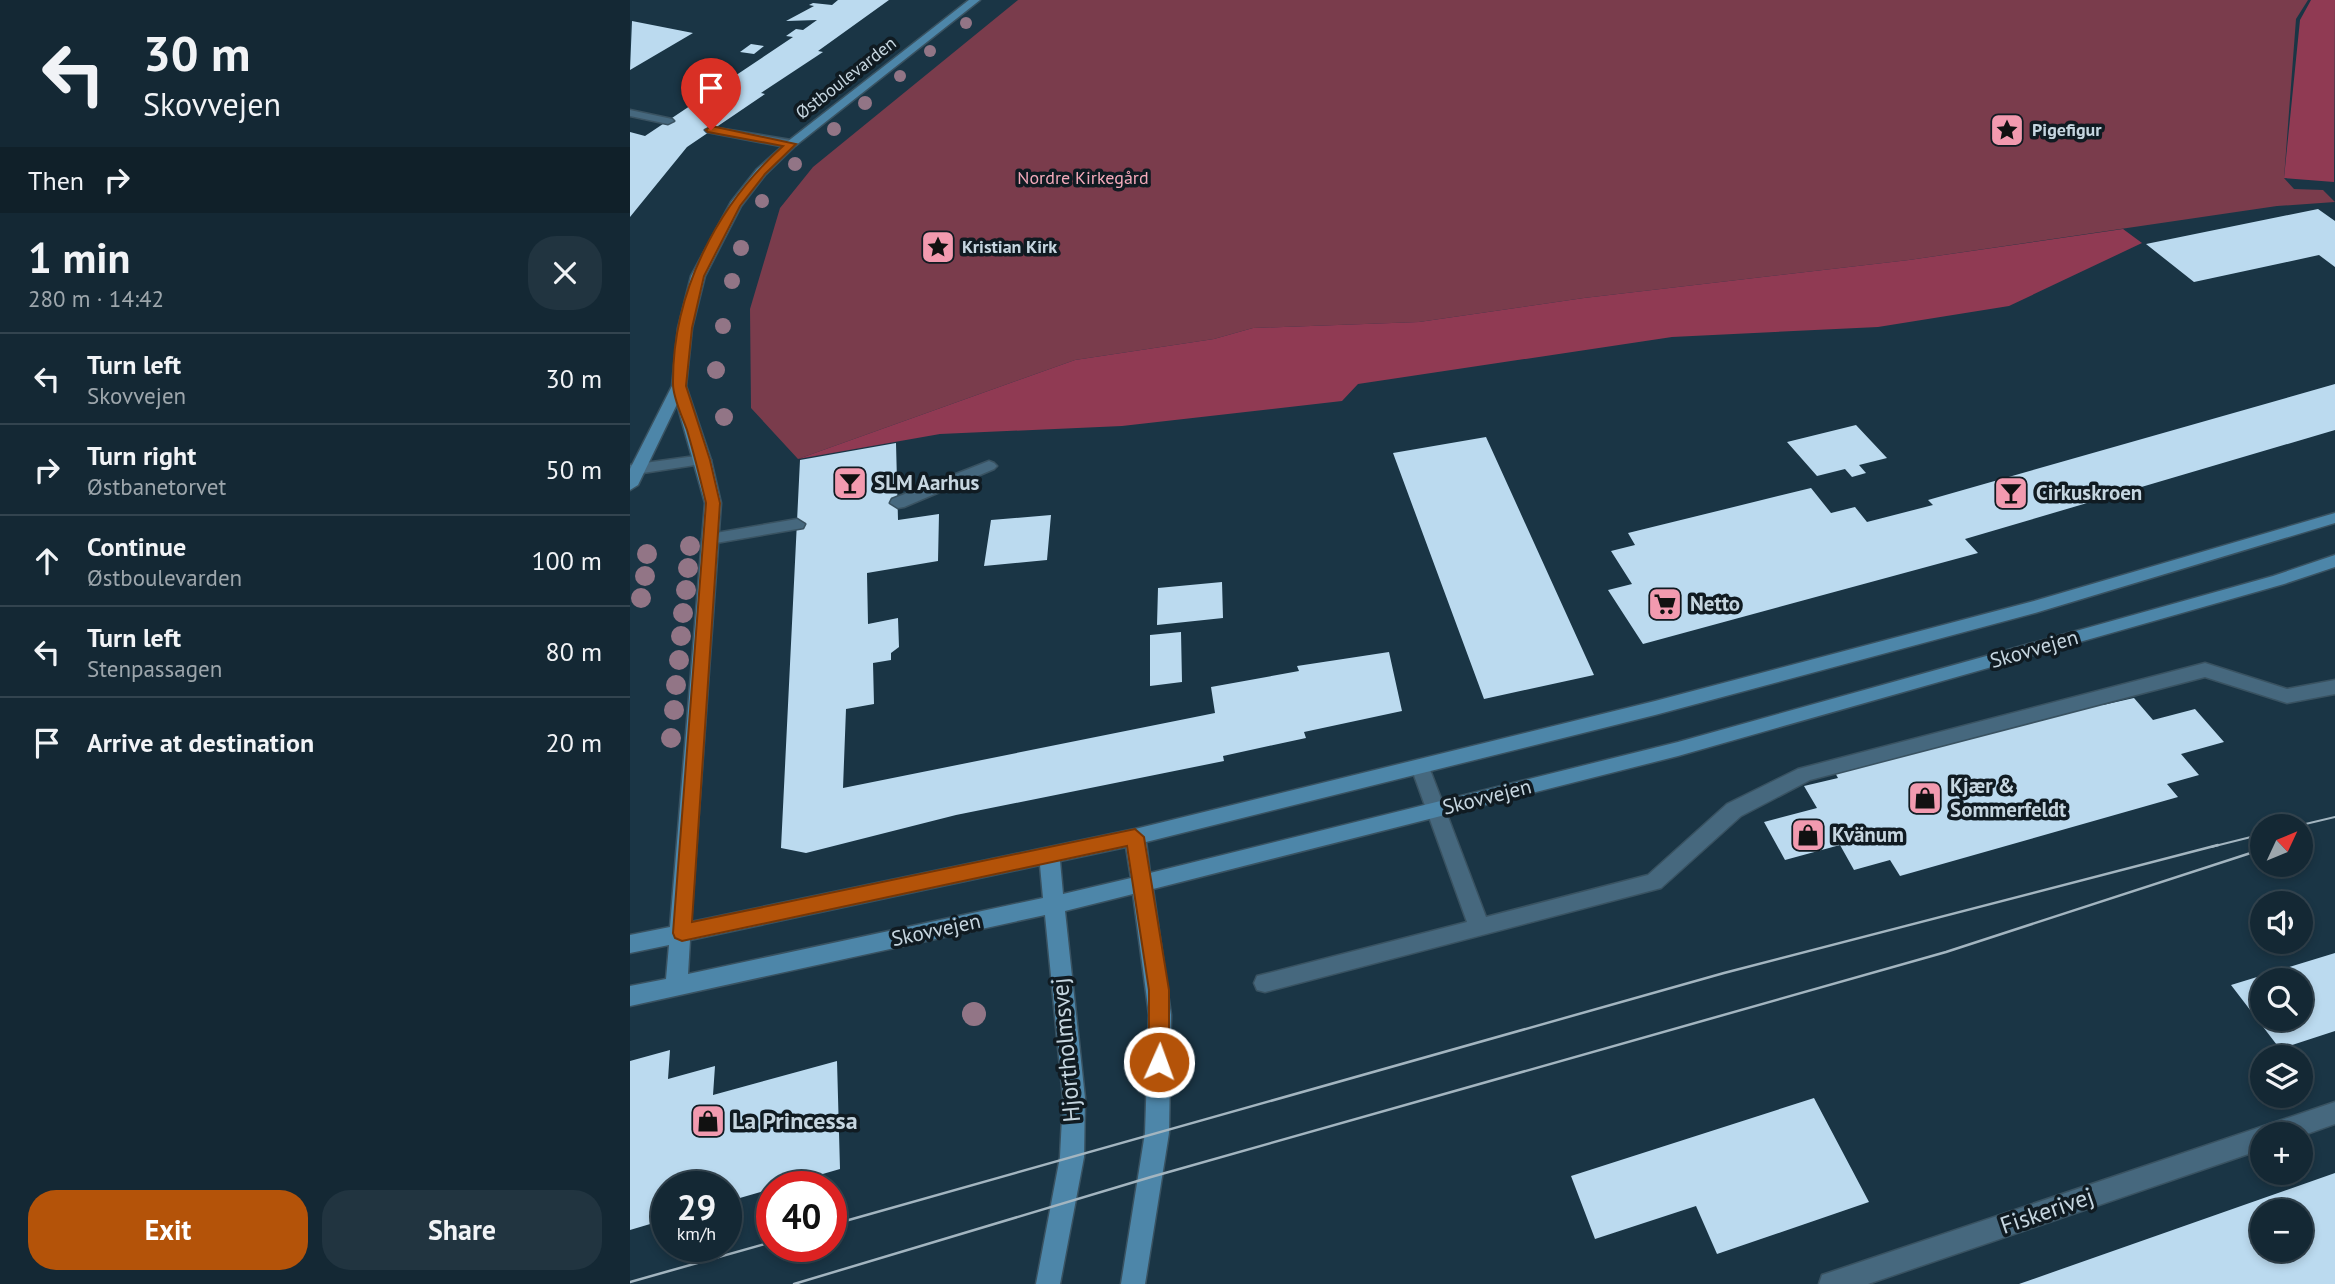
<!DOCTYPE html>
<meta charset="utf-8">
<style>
body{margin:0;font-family:"PT Sans",sans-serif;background:#213440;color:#f1f3f6;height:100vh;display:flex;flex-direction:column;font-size:26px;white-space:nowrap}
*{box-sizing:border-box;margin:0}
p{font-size:23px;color:#9da6ac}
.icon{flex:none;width:38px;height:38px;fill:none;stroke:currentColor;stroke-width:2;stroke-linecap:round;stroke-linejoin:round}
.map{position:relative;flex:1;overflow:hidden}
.side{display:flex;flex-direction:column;background:#142834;width:630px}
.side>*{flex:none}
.banner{background:#142834;color:#f1f3f6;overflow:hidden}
.needle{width:46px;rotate:46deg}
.tools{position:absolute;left:1620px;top:814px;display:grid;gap:14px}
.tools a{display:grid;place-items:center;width:63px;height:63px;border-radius:50%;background:#142834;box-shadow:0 4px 10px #0003,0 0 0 2px #33444f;font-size:35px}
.speed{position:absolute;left:21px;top:1171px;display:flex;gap:14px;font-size:35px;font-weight:700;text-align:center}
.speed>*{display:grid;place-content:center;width:91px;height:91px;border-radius:50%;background:#142834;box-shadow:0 4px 10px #0003,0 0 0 2px #33444f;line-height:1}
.speed small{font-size:18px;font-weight:400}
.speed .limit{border:10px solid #d22;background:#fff;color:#111}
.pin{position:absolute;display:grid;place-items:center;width:60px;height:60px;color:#fff;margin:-72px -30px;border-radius:50% 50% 50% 0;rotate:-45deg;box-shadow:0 0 7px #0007}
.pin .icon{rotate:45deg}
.me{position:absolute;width:77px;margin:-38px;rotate:2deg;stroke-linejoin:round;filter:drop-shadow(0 0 5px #0008)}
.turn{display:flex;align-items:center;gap:24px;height:147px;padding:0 28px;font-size:32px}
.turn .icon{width:91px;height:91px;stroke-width:2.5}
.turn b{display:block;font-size:49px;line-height:60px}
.then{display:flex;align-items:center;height:66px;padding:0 28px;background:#0003;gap:14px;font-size:26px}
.round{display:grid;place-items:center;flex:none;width:74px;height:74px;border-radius:28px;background:#213440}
.headline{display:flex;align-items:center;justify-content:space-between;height:119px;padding:0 28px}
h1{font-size:42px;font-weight:800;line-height:52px}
.action{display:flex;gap:14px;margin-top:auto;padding:14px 28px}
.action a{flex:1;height:80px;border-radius:28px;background:#b45309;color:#fff;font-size:28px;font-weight:800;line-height:80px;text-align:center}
.action a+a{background:#213440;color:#f1f3f6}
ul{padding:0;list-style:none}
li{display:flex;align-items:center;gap:21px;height:91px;padding:0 28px;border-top:2px solid #33444f}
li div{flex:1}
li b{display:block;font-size:26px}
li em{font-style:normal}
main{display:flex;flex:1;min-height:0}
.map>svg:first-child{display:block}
.green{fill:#7a3c4c}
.forest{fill:#903a53}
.building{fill:#bbdaef;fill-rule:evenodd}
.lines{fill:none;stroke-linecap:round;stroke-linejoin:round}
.lane-casing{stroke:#395261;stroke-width:3}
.street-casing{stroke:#395261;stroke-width:3}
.secondary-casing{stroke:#395261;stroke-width:3}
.lane{fill:#46687e;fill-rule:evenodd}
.street{fill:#46687e;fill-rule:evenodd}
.secondary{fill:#4d86a9;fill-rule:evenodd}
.tram-far1{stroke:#a3b5c0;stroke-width:2}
.tram{stroke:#a3b5c0;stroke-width:2.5}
.tree{fill:#927586}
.route{fill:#b45309;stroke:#753606;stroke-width:2}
.labels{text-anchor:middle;stroke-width:7;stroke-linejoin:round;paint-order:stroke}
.far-street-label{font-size:18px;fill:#c6d6e0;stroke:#101b22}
.far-poi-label{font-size:18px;font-weight:bold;fill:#c6d6e0;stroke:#101b22;text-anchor:start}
.far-park-label{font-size:18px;fill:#f4aabb;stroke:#101b22}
.poi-label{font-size:21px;font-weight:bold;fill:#c6d6e0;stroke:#101b22;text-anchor:start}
.street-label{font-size:21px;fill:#c6d6e0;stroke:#101b22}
.near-street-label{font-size:24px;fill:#c6d6e0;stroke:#101b22}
.near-poi-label{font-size:24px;font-weight:bold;fill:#c6d6e0;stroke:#101b22;text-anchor:start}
</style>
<main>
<section class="side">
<div class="banner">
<div class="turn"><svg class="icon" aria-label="left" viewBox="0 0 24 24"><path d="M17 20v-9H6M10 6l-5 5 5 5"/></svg><div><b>30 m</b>Skovvejen</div></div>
<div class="then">Then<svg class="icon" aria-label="right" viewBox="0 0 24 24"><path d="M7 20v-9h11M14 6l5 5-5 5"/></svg></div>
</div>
<div class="headline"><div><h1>1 min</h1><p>280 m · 14:42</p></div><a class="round"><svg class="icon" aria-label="close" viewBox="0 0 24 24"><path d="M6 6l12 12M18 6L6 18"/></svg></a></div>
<ul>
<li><svg class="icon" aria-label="left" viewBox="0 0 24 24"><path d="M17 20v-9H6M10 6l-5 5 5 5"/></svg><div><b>Turn left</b><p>Skovvejen</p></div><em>30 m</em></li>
<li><svg class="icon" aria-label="right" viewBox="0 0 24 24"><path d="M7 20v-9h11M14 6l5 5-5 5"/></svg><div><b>Turn right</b><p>Østbanetorvet</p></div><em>50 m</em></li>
<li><svg class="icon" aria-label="ahead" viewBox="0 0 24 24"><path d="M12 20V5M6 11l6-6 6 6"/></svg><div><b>Continue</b><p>Østboulevarden</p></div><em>100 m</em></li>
<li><svg class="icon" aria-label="left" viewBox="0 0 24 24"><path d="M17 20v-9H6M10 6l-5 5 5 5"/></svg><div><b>Turn left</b><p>Stenpassagen</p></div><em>80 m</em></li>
<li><svg class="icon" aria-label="arrive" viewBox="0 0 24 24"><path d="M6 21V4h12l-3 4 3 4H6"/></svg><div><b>Arrive at destination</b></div><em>20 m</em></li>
</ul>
<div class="action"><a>Exit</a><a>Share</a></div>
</section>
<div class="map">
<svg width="1705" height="1284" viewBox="0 0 1705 1284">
<rect width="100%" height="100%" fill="#1a3545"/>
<path class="green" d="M388,0H1678L1666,19L1654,178L1664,189L1693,190L1705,202L1647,206L1279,260L954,298L789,322L623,328L584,339L445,360L168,459L121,408L120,309L150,208L183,167Z"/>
<path class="forest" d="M1681,0H1705L1704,182L1654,178L1670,20Z
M1493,229L1512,243L1379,306L1248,327L1042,337L728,384L712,401L492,426L310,434L168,459L445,360L584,339L623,328L789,322L954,298L1279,260Z"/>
<path class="building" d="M208,0H259L188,51L193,52L131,93L135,94L57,147L0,217V132L15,136L163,37L156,36L166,29L173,30L187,20L156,21L184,6L179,5L183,3L202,5Z
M2,21L63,33L0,70Z
M121,44L134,46L124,54L110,52Z
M1688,209L1705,221V267L1689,255L1564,282L1516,244Z
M1705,384V430L1335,539L1348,553L1013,644L978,590L1002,584L981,551L1005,545L998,533L1181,488L1201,513L1225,507L1237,522L1303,505L1298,500Z
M1226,425L1257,458L1229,465L1236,473L1222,477L1215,469L1187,476L1157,442Z
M856,437L964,675L854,699L763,453Z
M266,443L268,520L309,514L308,561L237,573L238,624L268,618L269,647L261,653V660L243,663L244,704L216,709L213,788L585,713L581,687L669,671L667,666L759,652L772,711L674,732L676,738L593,756L594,761L326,815L176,853L151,848L170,460Z
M421,515L417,560L354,566L361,520Z
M592,582L593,618L527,625L528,588Z
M551,632L552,682L520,686V635Z
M1504,698L1523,720L1565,709L1594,742L1551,754L1569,775L1537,784L1548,797L1270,876L1260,860L1224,870L1210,845L1155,860L1134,822L1187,808L1174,786L1208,778L1203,769L1468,700L1473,705Z
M1705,953V1031L1650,1049L1601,985ZM1633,980H1671V1018H1633Z
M40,1050L38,1079L85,1066L83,1095L207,1061L210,1169L96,1202V1186H37V1219L0,1230V1061Z
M1184,1098L1239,1202L1087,1254L1066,1206L965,1239L941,1176Z
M1705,1173V1284H1389ZM1633,1211H1671V1250H1633Z"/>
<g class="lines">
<g class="lane-casing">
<path id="lane" d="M0,110L42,119L44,121L38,124L0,116Z
M81,127L161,140L167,144L161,148L77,132L75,130Z
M359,461L364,463L367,466L364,469L274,507L268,508L260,503L262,499Z
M167,519L175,524L173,528L80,544L72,539L80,534Z
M1575,663L1657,689L1705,680V694L1657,703L1575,677L1180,780L1111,816L1031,888L635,992L627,990L624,983L627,976L635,974L837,922L781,767L783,762H797L799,767L856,917L1018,875L1097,804L1168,769Z"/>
</g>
<g class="street-casing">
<path id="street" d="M73,455L81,460L78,463L0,475V465Z
M1705,1102V1124L1671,1136L1633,1134V1149L1238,1284H1189L1192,1275L1201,1272Z"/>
</g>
<g class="secondary-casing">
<path id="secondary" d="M339,0H350L165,146L135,175L111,206L75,276L62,328L56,386L81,460L91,503L61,922L505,829L1025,701L1404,601L1705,513V523L1405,613L1025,715L516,842L520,873L1048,742L1643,576L1705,555V567L1654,584L1048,756L523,889L541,1015L539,1133L515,1284H491L515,1133L519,1015L503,894L435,911L455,1098L454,1157L430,1284H406L430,1157L433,1098L415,915L0,1006V986L36,979L39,945L0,953V935L40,927L75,503L47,404L8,485L0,490V469L42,386L48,328L61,276L101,202L127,169L157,142ZM496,847L501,878L433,894L430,861ZM410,865L413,898L58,974L60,940Z"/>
</g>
<use href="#lane" class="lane"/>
<use href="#street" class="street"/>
<use href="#secondary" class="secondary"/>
<path class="tram-far1" d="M1667,826L1705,817
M1581,847L1633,834"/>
<path class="tram" d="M201,1225L1094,973L1588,845
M0,1282L142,1242
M164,1284L521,1177L1316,952L1633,849"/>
</g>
<g class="tree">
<circle cx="336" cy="23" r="6"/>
<circle cx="300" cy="51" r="6"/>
<circle cx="270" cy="76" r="6"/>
<circle cx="235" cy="103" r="7"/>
<circle cx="204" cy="129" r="7"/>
<circle cx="165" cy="164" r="7"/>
<circle cx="132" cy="201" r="7"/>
<circle cx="111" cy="248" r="8"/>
<circle cx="102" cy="281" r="8"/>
<circle cx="93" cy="326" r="8"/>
<circle cx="86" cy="370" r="9"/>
<circle cx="94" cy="417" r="9"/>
<circle cx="60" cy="546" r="10"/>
<circle cx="17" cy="554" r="10"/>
<circle cx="58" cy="568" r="10"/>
<circle cx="15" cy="576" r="10"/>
<circle cx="56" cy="590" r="10"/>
<circle cx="11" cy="598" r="10"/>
<circle cx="53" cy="613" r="10"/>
<circle cx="51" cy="636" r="10"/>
<circle cx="49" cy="660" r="10"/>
<circle cx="46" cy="685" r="10"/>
<circle cx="44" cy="710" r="10"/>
<circle cx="41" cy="738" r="10"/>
<circle cx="344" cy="1014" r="12"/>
</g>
<path class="route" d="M81,126L166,144L135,174L110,206L74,276L62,328L56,386L80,460L90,503L62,922L505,829L514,837L539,990V1062L536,1069L529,1072L522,1069L519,1062V990L497,846L52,941L45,938L43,933L76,503C70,478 64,454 57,430C52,416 43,398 43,384C42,293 87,205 153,146L78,132L76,130Z"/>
<defs>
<g id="sight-square" transform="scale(1.75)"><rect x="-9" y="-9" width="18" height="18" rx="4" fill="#f29aaf" stroke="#101b22"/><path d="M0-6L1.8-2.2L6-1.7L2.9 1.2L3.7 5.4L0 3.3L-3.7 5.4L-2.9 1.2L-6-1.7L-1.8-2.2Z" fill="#111"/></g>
<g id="bar-square" transform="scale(1.75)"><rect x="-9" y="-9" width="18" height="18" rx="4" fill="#f29aaf" stroke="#101b22"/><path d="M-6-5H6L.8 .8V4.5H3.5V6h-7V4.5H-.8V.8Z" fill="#111"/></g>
<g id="supermarket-square" transform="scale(1.75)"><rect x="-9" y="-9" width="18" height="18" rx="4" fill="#f29aaf" stroke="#101b22"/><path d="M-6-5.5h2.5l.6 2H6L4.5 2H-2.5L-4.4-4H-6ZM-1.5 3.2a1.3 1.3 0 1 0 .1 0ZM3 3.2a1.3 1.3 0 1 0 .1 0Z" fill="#111"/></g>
<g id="shop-square" transform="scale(1.75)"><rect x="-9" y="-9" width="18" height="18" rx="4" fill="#f29aaf" stroke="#101b22"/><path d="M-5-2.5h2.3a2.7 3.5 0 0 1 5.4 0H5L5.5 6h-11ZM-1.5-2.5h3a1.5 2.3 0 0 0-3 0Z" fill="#111"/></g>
</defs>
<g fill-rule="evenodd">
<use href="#sight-square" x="1377" y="130"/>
<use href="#sight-square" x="308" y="247"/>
<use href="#bar-square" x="220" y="483"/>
<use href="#bar-square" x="1381" y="493"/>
<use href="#supermarket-square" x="1035" y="604"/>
<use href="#shop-square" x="1295" y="798"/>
<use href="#shop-square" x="1178" y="835"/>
<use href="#shop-square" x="78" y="1121"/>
</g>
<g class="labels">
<g class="far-street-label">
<text transform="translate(216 78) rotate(-38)" y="6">Østboulevarden</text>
</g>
<g class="far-poi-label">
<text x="1402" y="136">Pigefigur</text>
<text x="332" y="253">Kristian Kirk</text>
</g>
<g class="far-park-label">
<text x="453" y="184">Nordre Kirkegård</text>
</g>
<g class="poi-label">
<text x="244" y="490">SLM Aarhus</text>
<text x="1406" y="500">Cirkuskroen</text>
<text x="1060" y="611">Netto</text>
<text x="1320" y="793">Kjær &amp;<tspan x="1320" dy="24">Sommerfeldt</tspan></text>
<text x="1202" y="842">Kvänum</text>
</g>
<g class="street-label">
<text transform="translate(1404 649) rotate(-16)" y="7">Skovvejen</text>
<text transform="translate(857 797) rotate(-14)" y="7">Skovvejen</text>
<text transform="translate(306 930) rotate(-12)" y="7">Skovvejen</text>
</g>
<g class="near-street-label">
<text transform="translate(436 1050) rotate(-95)" y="8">Hjortholmsvej</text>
<text transform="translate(1417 1211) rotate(-19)" y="8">Fiskerivej</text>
</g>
<g class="near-poi-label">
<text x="102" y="1129">La Princessa</text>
</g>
</g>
</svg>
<div class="tools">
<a><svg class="needle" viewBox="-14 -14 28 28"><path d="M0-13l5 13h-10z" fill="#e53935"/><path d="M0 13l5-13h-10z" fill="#9da6ac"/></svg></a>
<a><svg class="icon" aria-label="sound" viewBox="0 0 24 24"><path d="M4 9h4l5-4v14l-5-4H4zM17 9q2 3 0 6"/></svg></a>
<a><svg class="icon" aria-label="search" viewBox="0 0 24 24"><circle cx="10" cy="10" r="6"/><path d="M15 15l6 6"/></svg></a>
<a><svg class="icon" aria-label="layers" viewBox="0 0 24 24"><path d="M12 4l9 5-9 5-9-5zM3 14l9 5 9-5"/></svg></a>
<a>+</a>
<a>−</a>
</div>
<div class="speed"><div>29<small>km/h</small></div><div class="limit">40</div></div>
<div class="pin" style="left:81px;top:130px;background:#d93025"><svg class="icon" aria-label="arrive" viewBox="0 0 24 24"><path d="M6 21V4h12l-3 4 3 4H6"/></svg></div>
<svg class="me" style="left:529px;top:1062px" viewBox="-20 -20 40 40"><circle r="17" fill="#b45309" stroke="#fff" stroke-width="3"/><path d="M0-11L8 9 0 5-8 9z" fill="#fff"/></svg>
</div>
</main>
